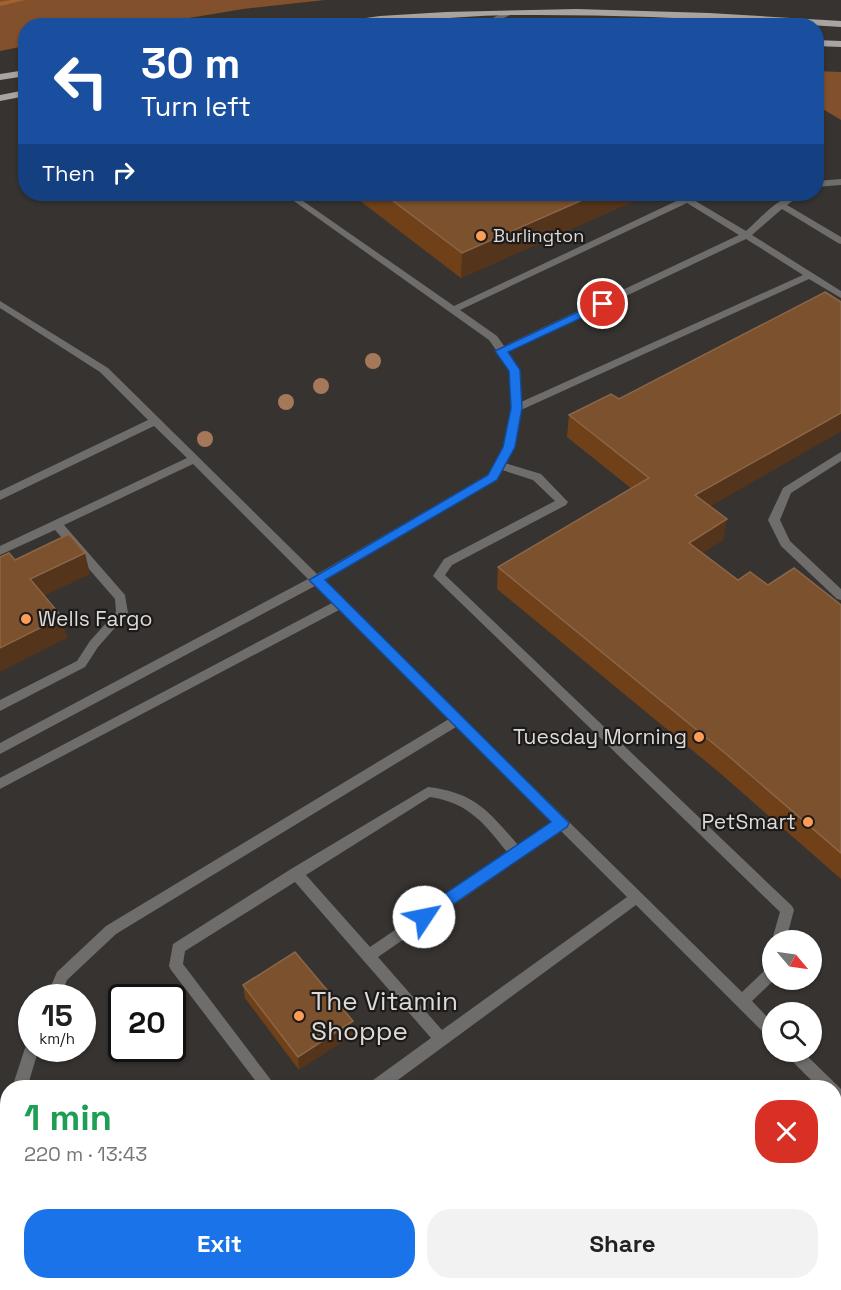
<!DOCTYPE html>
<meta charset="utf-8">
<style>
body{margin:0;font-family:"Space Grotesk",sans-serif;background:#f2f2f2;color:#222;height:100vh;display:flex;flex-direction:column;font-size:22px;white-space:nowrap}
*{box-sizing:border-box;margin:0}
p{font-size:20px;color:#767676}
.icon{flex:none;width:33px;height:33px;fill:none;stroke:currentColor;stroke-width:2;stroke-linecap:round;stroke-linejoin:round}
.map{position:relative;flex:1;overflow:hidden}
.sheet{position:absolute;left:0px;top:1080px;width:842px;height:210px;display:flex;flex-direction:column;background:#fff;border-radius:24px 24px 0 0;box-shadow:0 2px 4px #0004}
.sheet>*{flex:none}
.hud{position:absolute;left:18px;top:18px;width:806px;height:183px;border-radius:24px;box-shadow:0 2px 4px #0004;background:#1a4fa0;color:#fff;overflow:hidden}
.needle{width:39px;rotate:119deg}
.buttons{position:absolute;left:762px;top:930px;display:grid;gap:12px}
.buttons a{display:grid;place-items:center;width:60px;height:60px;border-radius:50%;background:#fff;box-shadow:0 2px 4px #0004;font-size:30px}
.speed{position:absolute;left:18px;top:984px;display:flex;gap:12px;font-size:30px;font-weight:700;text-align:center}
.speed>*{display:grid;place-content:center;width:78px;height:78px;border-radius:50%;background:#fff;box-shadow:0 2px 4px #0004;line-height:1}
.speed small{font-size:15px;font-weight:400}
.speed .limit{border:3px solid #111;border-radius:9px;background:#fff;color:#111}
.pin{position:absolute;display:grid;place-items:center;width:51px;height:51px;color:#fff;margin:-26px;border:3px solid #fff;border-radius:50%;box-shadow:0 2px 6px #0007}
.me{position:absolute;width:66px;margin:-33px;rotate:56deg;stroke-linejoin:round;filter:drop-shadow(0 0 4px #0008)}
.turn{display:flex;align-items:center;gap:21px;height:126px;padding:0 24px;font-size:27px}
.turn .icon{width:78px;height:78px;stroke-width:2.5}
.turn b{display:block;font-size:42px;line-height:51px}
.then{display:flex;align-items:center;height:57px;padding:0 24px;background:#0003;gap:12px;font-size:22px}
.round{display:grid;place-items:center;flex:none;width:63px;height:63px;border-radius:24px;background:#f2f2f2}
.summary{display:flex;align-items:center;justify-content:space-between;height:102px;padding:0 24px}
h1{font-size:36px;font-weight:700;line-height:45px;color:#1e9e55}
.primary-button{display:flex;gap:12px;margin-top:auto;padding:12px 24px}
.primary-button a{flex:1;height:69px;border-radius:24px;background:#1a73e8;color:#fff;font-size:24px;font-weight:700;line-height:69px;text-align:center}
.primary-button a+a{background:#f2f2f2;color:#222}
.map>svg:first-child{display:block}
.green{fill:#82502c}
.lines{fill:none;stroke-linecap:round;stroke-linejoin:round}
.stream{fill:#a7612e;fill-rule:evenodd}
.service{fill:#6f6d6b;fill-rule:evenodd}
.primary{fill:#a9a4a2;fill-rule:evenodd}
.tree{fill:#a5785a}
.wall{fill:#704119}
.shaded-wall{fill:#54341a}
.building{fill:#7c512e;stroke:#8b6648;stroke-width:1.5}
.route{fill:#1a73e8;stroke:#114b97;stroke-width:1.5}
.poi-dot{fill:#fd9c57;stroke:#1d1b1a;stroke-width:2}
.labels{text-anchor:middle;stroke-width:4.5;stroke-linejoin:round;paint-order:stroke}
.far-poi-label{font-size:18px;fill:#dddad8;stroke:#1d1b1a;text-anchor:start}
.poi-label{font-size:21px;fill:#dddad8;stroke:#1d1b1a;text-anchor:end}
.near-poi-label{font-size:26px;fill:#dddad8;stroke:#1d1b1a;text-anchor:start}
</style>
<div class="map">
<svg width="841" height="1290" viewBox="0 0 841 1290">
<rect width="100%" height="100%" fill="#373330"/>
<path class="green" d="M0,0H325L243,9L147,25L26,26L25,46L0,51Z
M816,71L841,72V120L816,105Z"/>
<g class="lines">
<path class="stream" d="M11,0H25L0,6V2Z"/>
<path class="service" d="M507,11L514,13L488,26H476Z
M403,16H406L444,26H428L403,20Z
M841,179V185L816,187V181Z
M284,194H293L454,306L687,196L746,231C761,218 780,194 802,194L787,205L841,237V244L838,243L782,209L752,235L841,291V298L809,279L521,410L514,447L505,463L541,474L568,502L566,505L452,565L445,575L792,906L794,910L786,940H772L780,912L433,576L444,559L555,501L533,480L502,470L496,480L324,581L742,992L765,970L767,964L772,962L774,980L752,1001L772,1022V1037L767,1036L636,905L387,1088H367L369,1083L431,1038L295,882L185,951L183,964L277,1088H261L171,970L169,966L173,944L291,869L428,787C476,793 488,811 519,846L553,822L456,727L116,934L67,980L60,998H46L57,972L106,926L449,719L339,610L0,789V778L332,603L315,586L0,754V743L308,579L193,464L64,525L125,595L128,613L98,647L85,667L0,711V700L77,661L90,641L116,612L115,599L55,530L0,555V546L187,458L154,426L0,500V491L148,420L100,372L0,308V301L108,368L317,574L488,475L504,447L511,408L510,370L489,340ZM687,203L739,235L504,346L497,336L460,310ZM746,239L803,275L521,402L520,370L508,352ZM430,797C470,803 484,824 508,853L370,947L306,875ZM561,831L627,897L442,1030L378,957Z
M841,452V461L791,493L780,520L790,541L841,589V600L837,599L781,546L768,520L783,488Z
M32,1041V1048H39L27,1088H12L25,1048L27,1043Z
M786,1052H803L841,1089V1106L834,1102V1088H819L788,1057Z
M247,1282H265L268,1290H251Z"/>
<path class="primary" d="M577,9L709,13L841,21V27C732,20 623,14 514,15C446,16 378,26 309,26L380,16L446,12Z
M816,40L841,41V47L816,46Z
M26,70V76L0,80V74Z
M26,90V96L0,101V95Z
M0,1106L8,1110V1136L0,1131Z
M90,1282H112L115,1290H93Z"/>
</g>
<g class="tree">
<circle cx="373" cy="361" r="8"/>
<circle cx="321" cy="386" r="8"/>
<circle cx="286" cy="402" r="8"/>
<circle cx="205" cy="439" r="8"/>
</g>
<path class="wall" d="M351,194H650L461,278Z
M619,399L841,431L710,506L727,519L723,540L702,553L738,580L768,585L841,605V879L721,774L497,589L498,567L632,489L567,437L569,415Z
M243,985L354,1034L299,1070L245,998Z"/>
<path class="shaded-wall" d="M596,194H650L461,278L462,253Z
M841,413V431L692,517L695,495Z
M727,519L723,540L685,564L689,543Z
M85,553L90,574L36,600L30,579Z
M62,617L67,638L0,672V648Z
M353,1021L354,1034L299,1070L298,1057Z"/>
<path class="building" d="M384,194H596L462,253Z
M825,292L841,302V413L695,495L727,519L689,543L738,580L750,572L768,585L794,568L841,605V853L725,753L498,567L649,478L569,415L611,394L619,399Z
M69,534L85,553L30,579L62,617L0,648V557L9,553L15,560Z
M295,952L353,1021L298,1057L243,985Z"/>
<path class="route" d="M603,300L609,304L607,306L508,352L520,370L522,408L515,447L497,480L325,580L569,823L567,827L424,924L418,922L416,917L418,912L551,822L309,580L488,475L503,447L511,408L509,371L495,351Z"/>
<g class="poi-dot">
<circle cx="481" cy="236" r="6"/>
<circle cx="26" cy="619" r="6"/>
<circle cx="699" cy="737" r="6"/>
<circle cx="808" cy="822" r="6"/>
<circle cx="299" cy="1016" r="6"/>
</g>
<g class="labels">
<g class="far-poi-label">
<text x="493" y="242">Burlington</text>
</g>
<g class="poi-label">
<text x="38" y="626" text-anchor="start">Wells Fargo</text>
<text x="687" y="744">Tuesday Morning</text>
<text x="796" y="829">PetSmart</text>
</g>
<g class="near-poi-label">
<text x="311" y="1010">The Vitamin<tspan x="311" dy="30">Shoppe</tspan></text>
</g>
</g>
</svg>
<div class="buttons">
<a><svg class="needle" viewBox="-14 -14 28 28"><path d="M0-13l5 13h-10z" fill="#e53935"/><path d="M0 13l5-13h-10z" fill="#767676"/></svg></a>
<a><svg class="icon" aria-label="search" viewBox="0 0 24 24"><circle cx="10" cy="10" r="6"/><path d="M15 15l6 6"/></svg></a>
</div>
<div class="speed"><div>15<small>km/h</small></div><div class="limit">20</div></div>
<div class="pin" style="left:603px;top:304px;background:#d93025"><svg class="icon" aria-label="arrive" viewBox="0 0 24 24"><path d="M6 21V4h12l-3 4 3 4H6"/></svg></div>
<svg class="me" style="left:424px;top:917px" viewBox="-20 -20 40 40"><circle r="19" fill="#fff"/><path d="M0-13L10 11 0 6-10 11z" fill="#1a73e8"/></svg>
<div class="hud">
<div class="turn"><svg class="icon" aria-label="left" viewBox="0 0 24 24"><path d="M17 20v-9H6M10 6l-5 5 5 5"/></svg><div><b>30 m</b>Turn left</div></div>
<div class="then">Then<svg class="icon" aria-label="right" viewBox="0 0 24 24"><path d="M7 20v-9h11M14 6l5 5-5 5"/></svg></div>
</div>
<section class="sheet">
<div class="summary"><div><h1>1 min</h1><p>220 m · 13:43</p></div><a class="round" style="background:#d93025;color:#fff"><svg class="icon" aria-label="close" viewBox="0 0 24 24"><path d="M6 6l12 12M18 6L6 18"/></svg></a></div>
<div class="primary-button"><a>Exit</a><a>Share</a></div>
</section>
</div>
